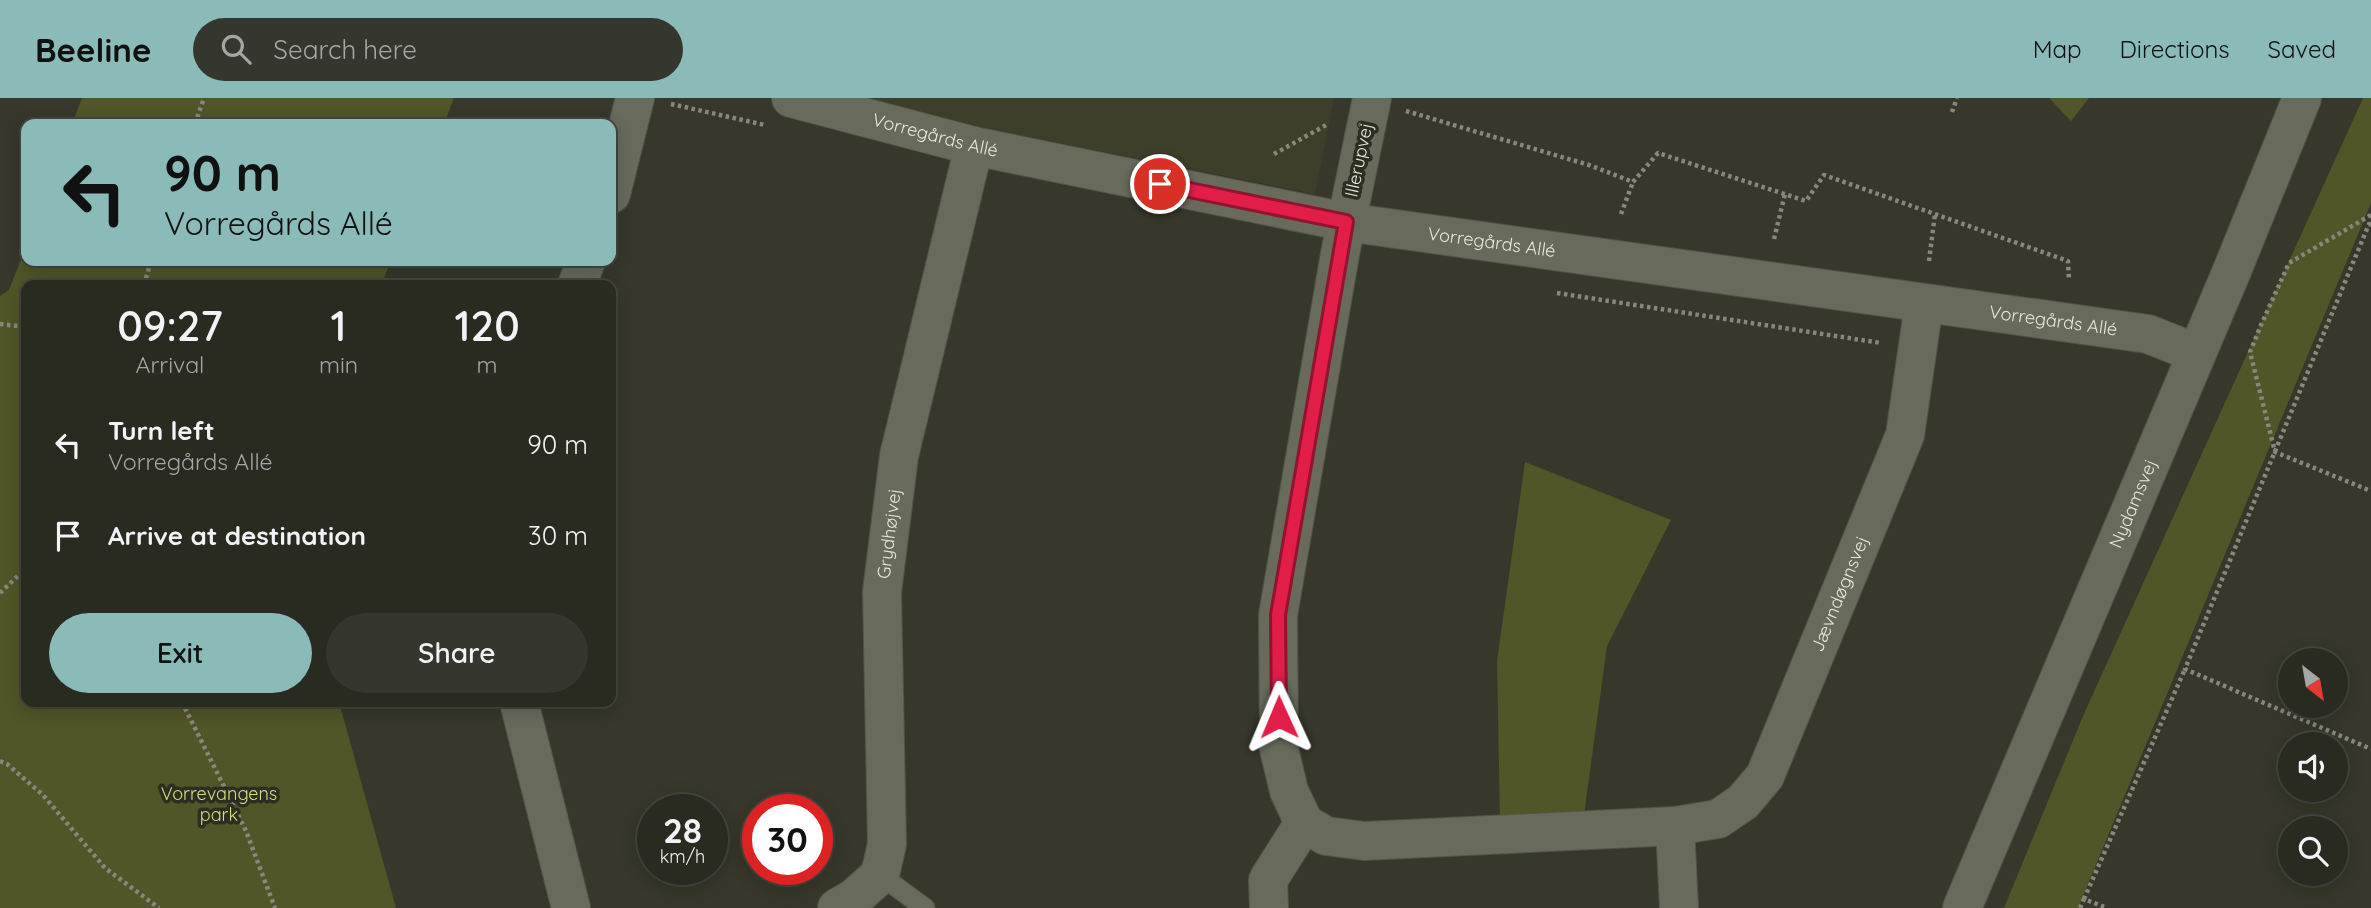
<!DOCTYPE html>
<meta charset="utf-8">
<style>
body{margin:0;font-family:Quicksand,sans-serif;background:#35362d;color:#f1f3f6;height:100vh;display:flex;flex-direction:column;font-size:26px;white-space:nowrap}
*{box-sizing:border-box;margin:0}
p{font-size:23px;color:#a5a7a5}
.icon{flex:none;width:38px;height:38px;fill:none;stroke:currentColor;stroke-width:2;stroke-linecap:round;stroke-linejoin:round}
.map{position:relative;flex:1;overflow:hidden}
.drawer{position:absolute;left:21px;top:182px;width:595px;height:427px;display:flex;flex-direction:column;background:#292a20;border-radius:14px;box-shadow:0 4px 18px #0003,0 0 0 2px #45463e}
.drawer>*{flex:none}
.hud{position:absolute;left:21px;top:21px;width:595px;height:147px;border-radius:14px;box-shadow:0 4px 18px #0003,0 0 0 2px #45463e;background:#8bbbb9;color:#111;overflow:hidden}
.needle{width:46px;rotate:149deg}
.controls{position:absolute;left:2278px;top:550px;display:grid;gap:14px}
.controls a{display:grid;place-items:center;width:70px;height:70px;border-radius:50%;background:#292a20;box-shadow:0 4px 18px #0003,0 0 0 2px #45463e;font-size:35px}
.speed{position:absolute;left:637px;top:696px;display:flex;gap:14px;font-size:35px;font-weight:700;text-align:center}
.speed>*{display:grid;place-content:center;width:91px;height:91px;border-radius:50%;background:#292a20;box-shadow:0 4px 18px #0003,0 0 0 2px #45463e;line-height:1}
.speed small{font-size:18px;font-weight:400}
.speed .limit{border:10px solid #d22;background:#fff;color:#111}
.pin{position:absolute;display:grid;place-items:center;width:60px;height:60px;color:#fff;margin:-30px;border:4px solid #fff;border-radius:50%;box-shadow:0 2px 7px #0007}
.me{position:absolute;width:77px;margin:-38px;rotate:359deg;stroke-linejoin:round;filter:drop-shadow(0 0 5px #0008)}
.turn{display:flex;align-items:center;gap:24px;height:147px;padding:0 28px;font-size:32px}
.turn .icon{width:91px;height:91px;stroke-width:2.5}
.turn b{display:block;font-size:49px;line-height:60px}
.eta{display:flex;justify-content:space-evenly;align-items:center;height:119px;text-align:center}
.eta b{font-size:42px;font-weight:600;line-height:49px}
.button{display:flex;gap:14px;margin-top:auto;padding:14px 28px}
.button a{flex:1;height:80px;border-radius:42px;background:#8bbbb9;color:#111;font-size:28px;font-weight:600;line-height:80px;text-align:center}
.button a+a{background:#35362d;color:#f1f3f6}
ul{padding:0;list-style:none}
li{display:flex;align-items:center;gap:21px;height:91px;padding:0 28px}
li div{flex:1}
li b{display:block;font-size:26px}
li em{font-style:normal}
header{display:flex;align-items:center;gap:42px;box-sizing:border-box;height:98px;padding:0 35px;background:#8bbbb9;color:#111}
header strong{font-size:33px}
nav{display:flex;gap:38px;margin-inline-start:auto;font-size:24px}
.search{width:490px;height:63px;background:#35362d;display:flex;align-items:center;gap:18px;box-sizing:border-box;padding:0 24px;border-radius:38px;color:#a5a7a5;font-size:26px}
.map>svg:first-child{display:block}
.built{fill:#3d3f2b}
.green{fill:#515527}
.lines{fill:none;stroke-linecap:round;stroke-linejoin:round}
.service-casing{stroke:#525448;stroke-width:21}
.minor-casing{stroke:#525448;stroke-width:40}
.tertiary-casing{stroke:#525448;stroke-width:40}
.path{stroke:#87887d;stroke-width:4.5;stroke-dasharray:3.5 3.5;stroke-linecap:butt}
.service{stroke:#686a5c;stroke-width:19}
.minor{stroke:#686a5c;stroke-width:38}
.tertiary{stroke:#686a5c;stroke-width:38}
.route-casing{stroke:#92132f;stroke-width:18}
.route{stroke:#e11d48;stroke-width:12}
.labels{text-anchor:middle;stroke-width:7;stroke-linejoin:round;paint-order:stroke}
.street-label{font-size:18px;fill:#e7e8df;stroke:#2d2e22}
.park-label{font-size:18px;fill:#d5dd7f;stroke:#2d2e22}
</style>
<header>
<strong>Beeline</strong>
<div class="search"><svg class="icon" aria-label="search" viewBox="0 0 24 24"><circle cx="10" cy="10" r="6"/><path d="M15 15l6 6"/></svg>Search here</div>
<nav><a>Map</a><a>Directions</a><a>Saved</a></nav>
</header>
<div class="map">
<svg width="2371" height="810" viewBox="0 0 2371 810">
<rect width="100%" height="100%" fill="#37382b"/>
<path class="built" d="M869,0H1334L1315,96L978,28Z"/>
<path class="green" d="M82,0H454L444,26H72Z
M2049,0H2089L2071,23Z
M2363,0H2371V105L2078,810H2004L2083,618Z
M26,148V163H391L381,187H26V604H339L396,810H0V198L9,192Z
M1525,364L1671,422L1607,548L1584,717L1500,723L1497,563Z"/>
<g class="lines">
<g class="service-casing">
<path id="service" d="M880,777L925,810"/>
</g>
<g class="minor-casing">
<g id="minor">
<path id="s1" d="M791,0L974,48L1346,124L2148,236L2196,255"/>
<path id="s2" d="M1372,0L1340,156L1278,517L1279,651L1289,693L1304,725L1326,738L1364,743L1675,728L1718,721L1743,704L1765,678L1905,337L1924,206"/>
<path d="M611,96L635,0"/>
<path d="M577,187L586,163"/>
<path d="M519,604L571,810"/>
<path d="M1675,728L1679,810"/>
<path id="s3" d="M837,810L854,800L880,777L887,746L882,494L899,358L974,48"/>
<path d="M1269,810L1268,782L1304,725"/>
</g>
</g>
<g class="tertiary-casing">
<g id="tertiary">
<path id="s4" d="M1962,810L2231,175L2302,0"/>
</g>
</g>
<path class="path" d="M671,6L765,27
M1406,13L1589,67L1633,84L1658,55L1806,103L1824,77L2068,163L2069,182
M1952,14L1957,0
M195,26L204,0
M1274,56L1328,26
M1621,116L1633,84
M2371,117L2289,165L2261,227L2250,254L2275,354L2371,393
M2371,127L2369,126L2185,571L2371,651
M1774,141L1785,96
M1929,163L1935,116
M144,187L151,163
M1557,195L1881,245
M0,226L26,229
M0,495L26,470
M182,604L246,733L275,810
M0,663L7,666L43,697L105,770L159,810
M2084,801L2185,571
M2080,810L2084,801L2107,810"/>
<use href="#service" class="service"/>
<use href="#minor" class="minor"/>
<use href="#tertiary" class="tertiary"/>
</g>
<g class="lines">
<g class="route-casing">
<path id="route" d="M1160,86L1346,124L1278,517L1279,619"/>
</g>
<use href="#route" class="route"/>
</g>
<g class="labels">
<g class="street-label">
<text dy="6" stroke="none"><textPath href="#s1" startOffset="149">Vorregårds Allé</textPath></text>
<text transform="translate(1359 62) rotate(-78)" y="6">Illerupvej</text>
<text dy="6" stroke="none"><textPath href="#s1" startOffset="716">Vorregårds Allé</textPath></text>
<text dy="6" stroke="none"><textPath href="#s1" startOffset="1283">Vorregårds Allé</textPath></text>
<text dy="6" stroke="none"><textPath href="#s4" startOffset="439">Nydamsvej</textPath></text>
<text dy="6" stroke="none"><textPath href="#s3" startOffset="397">Grydhøjvej</textPath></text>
<text dy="6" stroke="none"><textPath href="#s2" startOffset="1418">Jævndøgnsvej</textPath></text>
</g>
<g class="park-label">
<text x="219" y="702">Vorrevangens<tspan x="219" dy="21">park</tspan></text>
</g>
</g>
</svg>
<div class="controls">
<a><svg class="needle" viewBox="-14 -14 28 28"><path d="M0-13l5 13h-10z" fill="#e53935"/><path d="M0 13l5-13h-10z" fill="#a5a7a5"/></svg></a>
<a><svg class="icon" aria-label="sound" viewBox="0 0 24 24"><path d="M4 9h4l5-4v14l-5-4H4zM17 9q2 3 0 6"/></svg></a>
<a><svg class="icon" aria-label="search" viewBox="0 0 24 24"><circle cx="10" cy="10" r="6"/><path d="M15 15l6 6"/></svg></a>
</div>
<div class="speed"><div>28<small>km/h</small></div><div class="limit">30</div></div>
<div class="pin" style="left:1160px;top:86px;background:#d93025"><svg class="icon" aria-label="arrive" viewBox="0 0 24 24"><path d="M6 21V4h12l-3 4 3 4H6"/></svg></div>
<svg class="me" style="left:1279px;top:619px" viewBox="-20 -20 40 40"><path d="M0-17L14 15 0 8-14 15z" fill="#e11d48" stroke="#fff" stroke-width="4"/></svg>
<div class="hud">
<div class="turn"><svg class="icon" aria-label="left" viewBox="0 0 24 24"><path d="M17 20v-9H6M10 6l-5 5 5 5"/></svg><div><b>90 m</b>Vorregårds Allé</div></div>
</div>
<section class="drawer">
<div class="eta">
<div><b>09:27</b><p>Arrival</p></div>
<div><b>1</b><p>min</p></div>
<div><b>120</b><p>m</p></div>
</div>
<ul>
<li><svg class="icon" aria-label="left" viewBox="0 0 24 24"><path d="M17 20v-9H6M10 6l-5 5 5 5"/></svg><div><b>Turn left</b><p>Vorregårds Allé</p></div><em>90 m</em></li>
<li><svg class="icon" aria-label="arrive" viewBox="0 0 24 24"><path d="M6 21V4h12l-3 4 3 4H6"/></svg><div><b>Arrive at destination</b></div><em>30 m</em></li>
</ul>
<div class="button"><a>Exit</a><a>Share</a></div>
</section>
</div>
